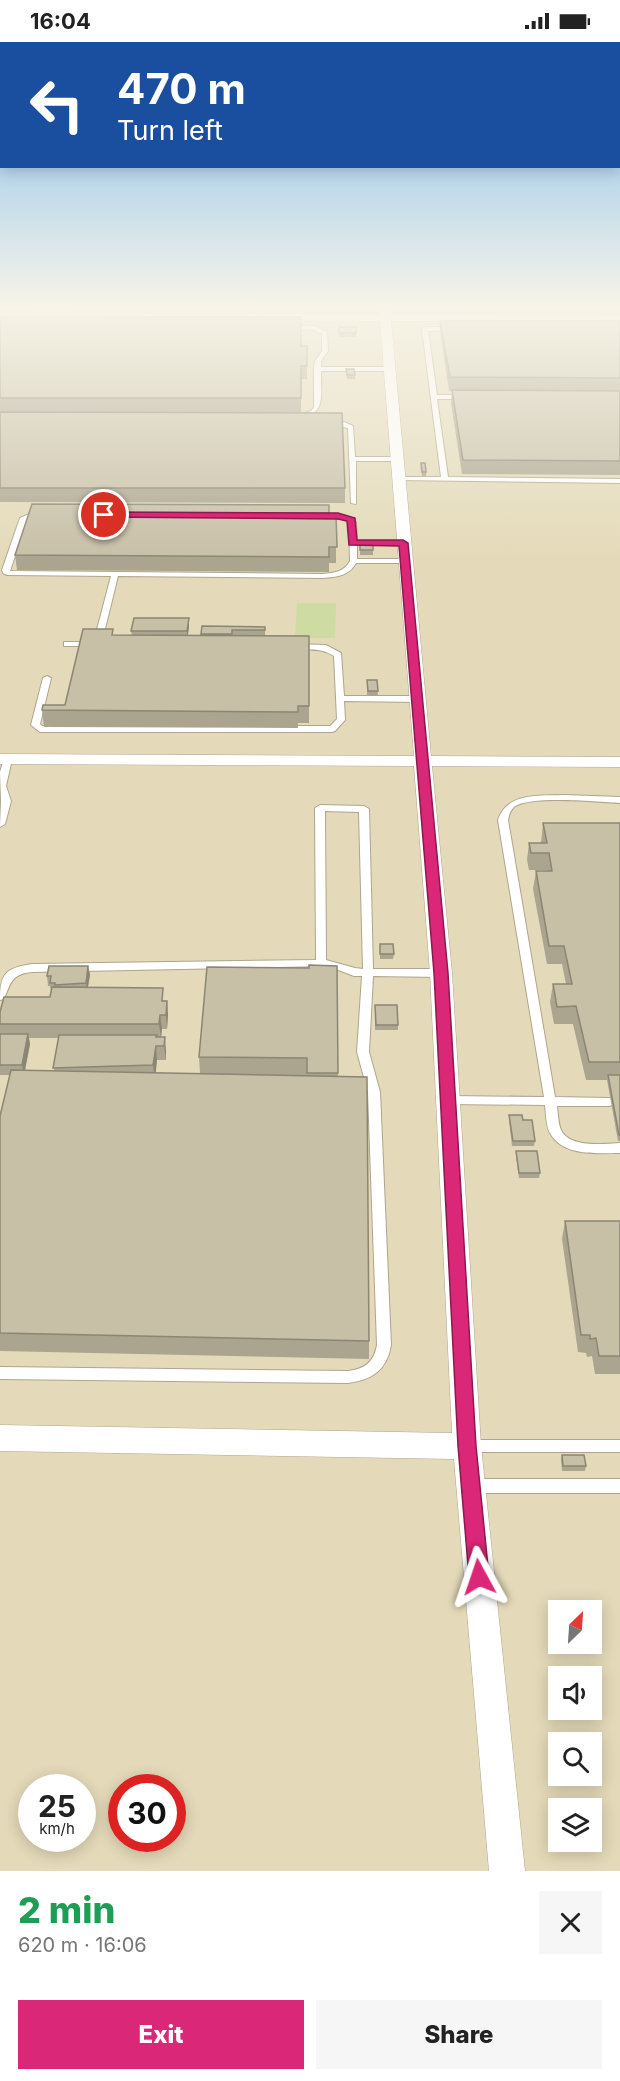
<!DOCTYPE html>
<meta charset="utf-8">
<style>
body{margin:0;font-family:Inter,sans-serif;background:#f6f6f6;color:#222;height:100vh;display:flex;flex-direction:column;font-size:22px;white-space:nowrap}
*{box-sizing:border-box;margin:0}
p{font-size:20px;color:#767676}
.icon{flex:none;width:33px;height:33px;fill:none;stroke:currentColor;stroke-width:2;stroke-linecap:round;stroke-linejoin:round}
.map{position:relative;height:1829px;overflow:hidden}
.drawer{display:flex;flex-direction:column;background:#fff;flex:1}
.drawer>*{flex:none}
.hud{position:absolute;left:0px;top:0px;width:621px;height:126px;box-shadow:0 3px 15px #0003;background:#1a4fa0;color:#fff;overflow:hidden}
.needle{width:39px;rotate:25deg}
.controls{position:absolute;left:548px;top:1558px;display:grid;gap:12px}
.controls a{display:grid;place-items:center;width:54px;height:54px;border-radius:0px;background:#fff;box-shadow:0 3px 15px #0003;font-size:30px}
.speed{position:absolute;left:18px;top:1732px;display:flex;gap:12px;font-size:30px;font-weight:700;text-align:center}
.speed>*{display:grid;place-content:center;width:78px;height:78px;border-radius:50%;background:#fff;box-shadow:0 3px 15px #0003;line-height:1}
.speed small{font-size:15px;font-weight:400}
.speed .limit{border:9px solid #d22;background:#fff;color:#111}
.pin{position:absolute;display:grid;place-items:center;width:51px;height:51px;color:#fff;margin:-26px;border:3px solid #fff;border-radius:50%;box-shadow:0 2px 6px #0007}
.me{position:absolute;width:66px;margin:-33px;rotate:355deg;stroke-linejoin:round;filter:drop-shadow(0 0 4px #0008)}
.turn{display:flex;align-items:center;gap:21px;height:126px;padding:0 18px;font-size:27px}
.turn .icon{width:78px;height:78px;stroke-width:2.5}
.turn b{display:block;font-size:42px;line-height:51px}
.round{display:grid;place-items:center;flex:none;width:63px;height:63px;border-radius:0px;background:#f6f6f6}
.summary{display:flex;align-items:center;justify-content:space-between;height:102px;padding:0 18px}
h1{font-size:36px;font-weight:800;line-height:45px;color:#1e9e55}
.action{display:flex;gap:12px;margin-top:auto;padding:12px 18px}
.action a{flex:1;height:69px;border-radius:0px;background:#db2777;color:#fff;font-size:24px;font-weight:800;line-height:69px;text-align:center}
.action a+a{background:#f6f6f6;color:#222}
.status{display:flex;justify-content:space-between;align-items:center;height:42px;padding:0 30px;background:#fff;direction:ltr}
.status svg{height:16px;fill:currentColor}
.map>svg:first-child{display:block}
.built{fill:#e4dab9;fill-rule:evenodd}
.green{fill:#cedba3}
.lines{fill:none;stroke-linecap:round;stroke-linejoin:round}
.service-casing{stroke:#ada68d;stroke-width:2}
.minor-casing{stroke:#ada68d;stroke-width:1}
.service{fill:#fff;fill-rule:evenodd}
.minor{fill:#fff;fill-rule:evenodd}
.wall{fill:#aba48f;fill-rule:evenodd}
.shaded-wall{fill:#8b8674}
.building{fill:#c7bfa6;stroke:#8b8674;stroke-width:1.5}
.route{fill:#db2777;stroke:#8e194d;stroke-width:1.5}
</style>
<div class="status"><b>16:04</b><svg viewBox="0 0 49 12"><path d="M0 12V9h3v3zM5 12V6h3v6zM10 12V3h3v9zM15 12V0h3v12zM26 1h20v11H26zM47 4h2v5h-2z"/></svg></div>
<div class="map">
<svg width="620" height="1829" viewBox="0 0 620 1829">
<rect width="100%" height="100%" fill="#eee6cc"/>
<path class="built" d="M0,263H620V1829H0ZM558,1569H591V1602H558ZM558,1635H591V1668H558ZM558,1701H591V1734H558ZM32,1746H82V1797H32ZM122,1746H172V1797H122ZM558,1767H591V1800H558Z"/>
<path class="green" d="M297,561H336L335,596H295Z"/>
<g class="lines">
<g class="service-casing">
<path id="service" d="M3,263L335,265L347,263L336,269L1,266Z
M287,284H315L327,290L328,309L321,319V325H388L391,327L388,329H321C320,351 328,374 298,375V373L311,369L314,365V327L315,319L322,309V292L314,288L289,287L286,285Z
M425,285H452L455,287L452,289H428L437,353H464L467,355L464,357H437L448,435L620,437V441L396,438L395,437L398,435H441L422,287Z
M328,380H344L353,384L355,415H396L399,417L396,419H356V462L351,461L348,386L328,382Z
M34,470L344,473L356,480L357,499H403L407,501L403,503H357V517H405L409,519L405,521H356C349,534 336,535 323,536L118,534L102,599L98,601L94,599L111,534L7,533L3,531L2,528L20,476ZM35,474L342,477L349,481L350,519C344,530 334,531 323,532L10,529L27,477Z
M64,600H91L95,602L91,604H64Z
M293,602L326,603L341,611L344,654H417L421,657L417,660L344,659L345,678L335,689L332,690H40L31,683L43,636L47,634L51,636L40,682L42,684H330L337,677L334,614C317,603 304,611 292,604Z
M8,714L12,717L6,744L11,759L5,782L0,785L1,759L0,730L4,717Z
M564,753L620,755V761C598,760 530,753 514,765C510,769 509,773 508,778L555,1055L609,1056L613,1057L615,1060L613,1063L609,1064H557C558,1071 558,1081 561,1088C569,1106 604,1102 620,1101V1111C598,1111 563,1115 550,1091C546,1084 546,1072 545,1063L448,1062L444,1061L442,1058L444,1055L448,1054L544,1055L498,778C507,750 539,754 564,753Z
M320,763L364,764L369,767L373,927H441L446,931L441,935L373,934L369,1010L380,1050L391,1303C387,1328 372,1338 348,1341L0,1337V1325L348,1329C365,1327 374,1320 377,1303L368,1050L357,1010L362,934H354L328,924L32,930C12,932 11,940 4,957L0,958C0,931 6,926 32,922L316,918L315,766ZM325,769L359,770L363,927L355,926L326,918Z
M467,1398H620V1410H467L462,1409L460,1404L462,1399Z
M471,1437H620V1451H471L466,1449L464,1444L466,1439Z"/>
</g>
<g class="minor-casing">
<path id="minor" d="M379,263H389L390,272L620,273V279H391L431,714L620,715V725L432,724L452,931L481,1404L525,1829H489L454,1417L0,1409V1383L452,1391L430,931L414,724L0,722V712L414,714L380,279L0,277V271L379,272Z"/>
</g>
<use href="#service" class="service"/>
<use href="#minor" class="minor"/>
</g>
<path class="wall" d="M233,263H335V265Z
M0,275L307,304V337H301V370H25L345,446V461L0,460Z
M440,279H620V433L462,432L451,361L452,349H449L440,291Z
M339,285H356V295H339Z
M346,327L355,333V337H347Z
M421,421L426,430V434H422Z
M329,473H336V521H329V530L17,528L15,513Z
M360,503H373V513H360Z
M202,584L265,585V593H232L309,594V681H298V686L44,685L42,668L65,663L114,593H132L131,589L189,585L188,593H201Z
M367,638H377L378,654L367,653Z
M543,781H620V1099H618L607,1038H586L573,982H554L550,960L553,942H566L562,922H547L533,847L536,829H547V828H529L527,818L529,801H541Z
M380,902L394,912L393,917H380Z
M88,924L90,933L88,945L167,959L168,973L167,987H162L161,995L166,1009V1018H157L155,1031H200L199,1015L309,926L337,924L338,1034L369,1299V1317L0,1309V1074L10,1033H0V970L50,955L51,950L50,944H48L47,934ZM29,996H59L54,1029L25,1028L30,1002Z
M375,968L398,983V988H375Z
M509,1073L523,1078L535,1099L534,1104H512L509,1078Z
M516,1109L540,1131L539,1136H519L516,1114Z
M565,1179H620V1332H595L592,1314L587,1315L586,1311L578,1310L562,1197Z
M562,1413L586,1424L585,1429H562L561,1418Z"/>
<path class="shaded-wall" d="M189,576V585L187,598V589Z
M88,924L90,933L87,950L86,941Z
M167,959L168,973L167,987L166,973Z
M160,973L162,987L161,996L159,982Z
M28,992L30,1002L24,1033L22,1023Z
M165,995L166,1009V1018L164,1004Z
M156,1004L157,1018L155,1038L153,1023Z"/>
<path class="building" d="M0,275H301V304H307V324H301V356H0Z
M440,279H620V336L450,335Z
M339,285H356V291H339Z
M346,327H354L355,333H347Z
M452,348L620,349V419L463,418Z
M0,370L342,371L345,446H0Z
M421,421H425L426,430H422Z
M32,462L329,463V473H336L337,505H329V515L15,513Z
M360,503H373V508H360Z
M134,576H189L187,589H131Z
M202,584L265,585V588H232V592H201Z
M83,587H113L112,593L309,594V664H298V670L42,668L43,663H65Z
M367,638H377L378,649H368Z
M543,781H620V1020H589L576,964L557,965L553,942H572L564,904H549L536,829H552L549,811H531L529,801H547Z
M380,902H393L394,912H380Z
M309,923L337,924L338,1031H307V1016L199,1015L207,925L309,926Z
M49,924H88L86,941L55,943V941H50L51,934H47Z
M52,945L163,946L162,959H167L166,973H160L159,982H0V970L4,955H50Z
M375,963H397L398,983H376Z
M0,992H28L22,1023H0Z
M59,993H157L156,995H165L164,1004H156L153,1023L53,1026Z
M11,1028L367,1035L369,1299L0,1291V1074Z
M608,1033H620V1093H619Z
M509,1073H522L523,1078H532L535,1099H513Z
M516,1109H537L540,1131H519Z
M565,1179H620V1314H599L596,1296L590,1297V1293H581Z
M562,1413H584L586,1424H563Z"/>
<linearGradient id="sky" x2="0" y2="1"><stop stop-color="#7ebbef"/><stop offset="0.51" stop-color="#f7f4e8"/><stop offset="1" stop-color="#f7f4e8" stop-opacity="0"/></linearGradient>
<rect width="620" height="519" fill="url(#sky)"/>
<path class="route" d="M104,470L338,471L355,476L357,498H403L408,501L448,931L476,1404L489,1535L486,1541L479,1544L472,1541L469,1535L458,1404L434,931L399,504L349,503L347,479L338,477L101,475V471Z"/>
</svg>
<div class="controls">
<a><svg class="needle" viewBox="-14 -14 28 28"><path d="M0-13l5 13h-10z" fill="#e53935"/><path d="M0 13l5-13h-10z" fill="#767676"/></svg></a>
<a><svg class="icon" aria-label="sound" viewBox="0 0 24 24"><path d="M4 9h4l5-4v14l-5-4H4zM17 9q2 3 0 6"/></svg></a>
<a><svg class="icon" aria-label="search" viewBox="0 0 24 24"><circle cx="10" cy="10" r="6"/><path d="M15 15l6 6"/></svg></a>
<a><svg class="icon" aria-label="layers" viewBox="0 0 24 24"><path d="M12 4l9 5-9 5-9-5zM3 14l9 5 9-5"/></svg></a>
</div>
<div class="speed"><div>25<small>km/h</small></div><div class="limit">30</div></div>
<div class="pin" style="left:104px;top:473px;background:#d93025"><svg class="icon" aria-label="arrive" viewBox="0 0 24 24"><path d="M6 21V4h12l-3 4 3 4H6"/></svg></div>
<svg class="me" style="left:479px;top:1535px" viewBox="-20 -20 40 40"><path d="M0-17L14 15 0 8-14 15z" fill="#db2777" stroke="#fff" stroke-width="4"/></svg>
<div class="hud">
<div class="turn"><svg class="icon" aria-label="left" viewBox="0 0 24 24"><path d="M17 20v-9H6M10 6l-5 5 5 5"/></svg><div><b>470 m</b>Turn left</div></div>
</div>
</div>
<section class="drawer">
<div class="summary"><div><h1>2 min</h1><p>620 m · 16:06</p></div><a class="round"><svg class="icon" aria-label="close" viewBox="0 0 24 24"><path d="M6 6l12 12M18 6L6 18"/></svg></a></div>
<div class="action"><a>Exit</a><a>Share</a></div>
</section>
